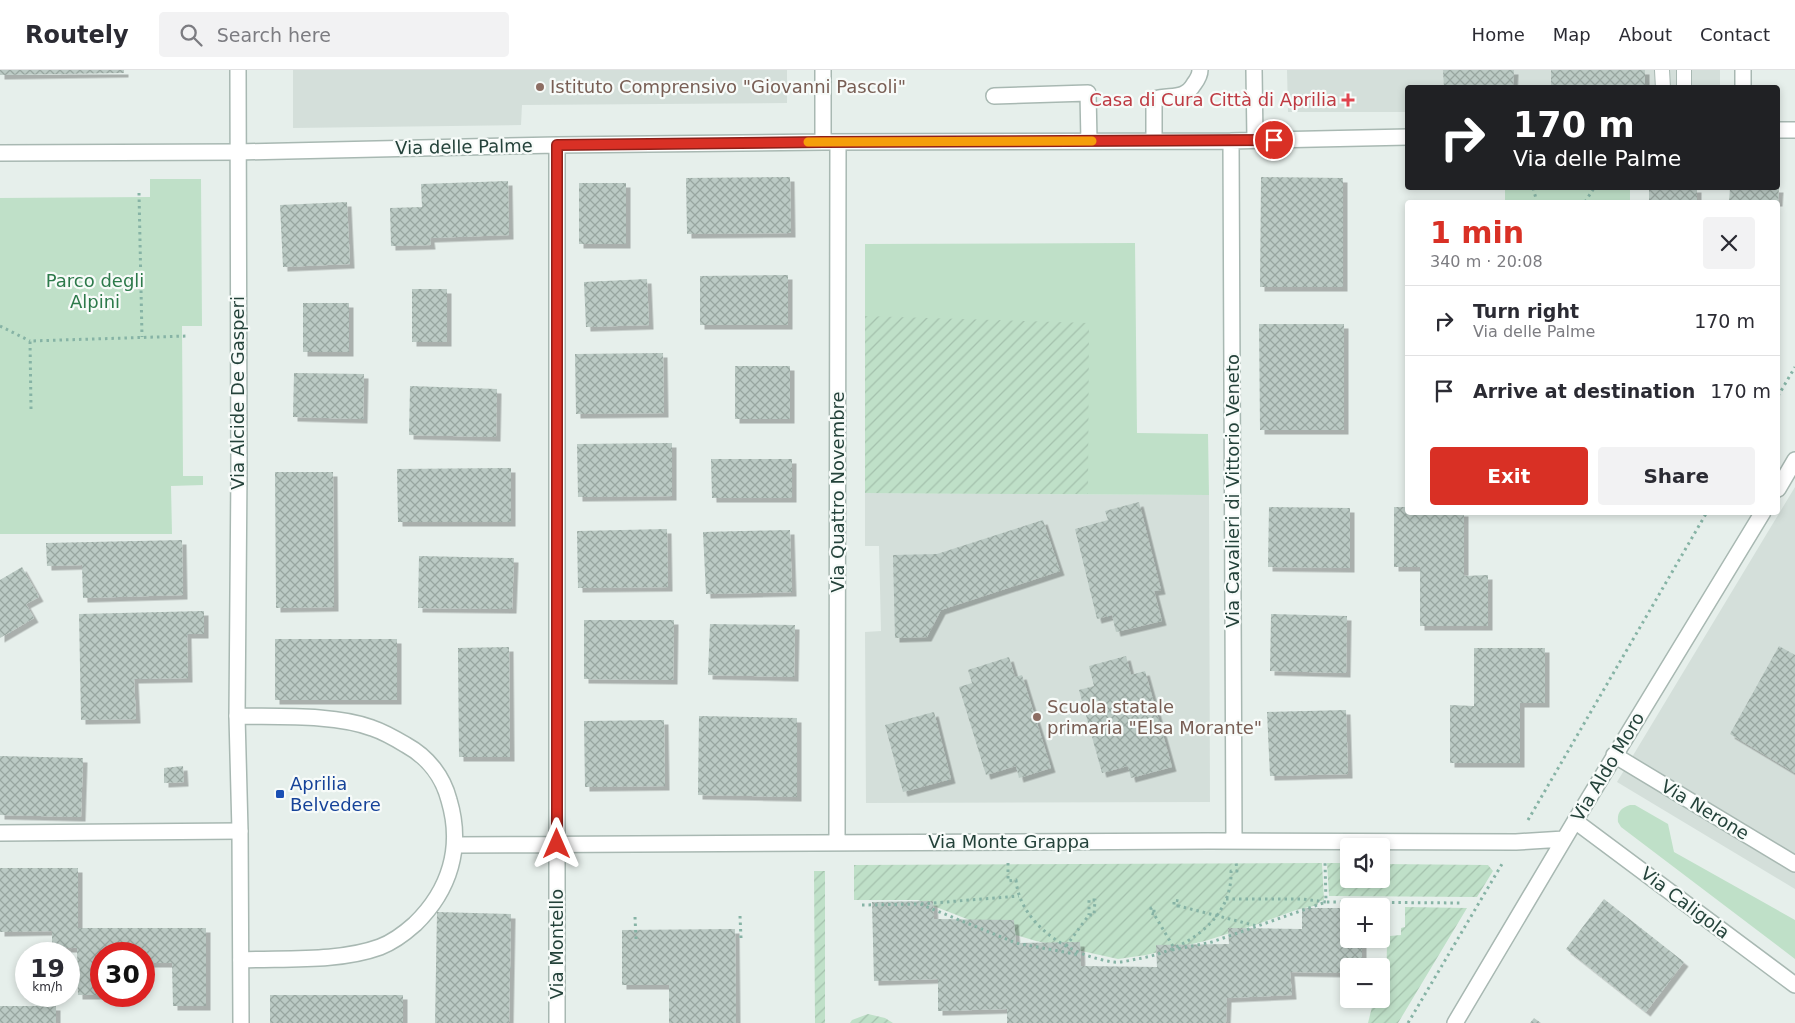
<!DOCTYPE html>
<meta charset="utf-8">
<style>
body{margin:0;font-family:"DejaVu Sans",sans-serif;background:#f2f2f3;color:#2b2b33;height:100vh;display:flex;flex-direction:column;font-size:19px;white-space:nowrap}
*{box-sizing:border-box;margin:0}
p{font-size:16px;color:#7c7c81}
.icon{flex:none;width:28px;height:28px;fill:none;stroke:currentColor;stroke-width:2;stroke-linecap:round;stroke-linejoin:round}
.map{position:relative;flex:1;overflow:hidden}
.panel{position:absolute;left:1405px;top:130px;width:375px;height:315px;display:flex;flex-direction:column;background:#fff;border-radius:5px;box-shadow:0 2px 8px #0003}
.panel>*{flex:none}
.top-card{position:absolute;left:1405px;top:15px;width:375px;height:105px;border-radius:5px;box-shadow:0 2px 8px #0003;background:#202124;color:#fff;overflow:hidden}
.buttons{position:absolute;left:1340px;top:768px;display:grid;gap:10px}
.buttons a{display:grid;place-items:center;width:50px;height:50px;border-radius:5px;background:#fff;box-shadow:0 2px 8px #0003;font-size:25px}
.speed{position:absolute;left:15px;top:872px;display:flex;gap:10px;font-size:25px;font-weight:700;text-align:center}
.speed>*{display:grid;place-content:center;width:65px;height:65px;border-radius:50%;background:#fff;box-shadow:0 2px 8px #0003;line-height:1}
.speed small{font-size:12px;font-weight:400}
.speed .limit{border:8px solid #d22;background:#fff;color:#111}
.pin{position:absolute;display:grid;place-items:center;width:42px;height:42px;color:#fff;margin:-21px;border:2px solid #fff;border-radius:50%;box-shadow:0 1px 5px #0007}
.me{position:absolute;width:55px;margin:-28px;rotate:0deg;stroke-linejoin:round;filter:drop-shadow(0 0 4px #0008)}
.turn{display:flex;align-items:center;gap:18px;height:105px;padding:0 25px;font-size:22px}
.turn .icon{width:65px;height:65px;stroke-width:2.5}
.turn b{display:block;font-size:35px;line-height:42px}
.round{display:grid;place-items:center;flex:none;width:52px;height:52px;border-radius:5px;background:#f2f2f3}
.overview{display:flex;align-items:center;justify-content:space-between;height:85px;padding:0 25px}
h1{font-size:30px;font-weight:700;line-height:38px;color:#d93025}
.action{display:flex;gap:10px;margin-top:auto;padding:10px 25px}
.action a{flex:1;height:58px;border-radius:5px;background:#d93025;color:#fff;font-size:20px;font-weight:700;line-height:58px;text-align:center}
.action a+a{background:#f2f2f3;color:#2b2b33}
ul{padding:0;list-style:none}
li{display:flex;align-items:center;gap:15px;height:70px;padding:0 25px;border-top:1px solid #e1e1e2}
li div{flex:1}
li b{display:block;font-size:19px}
li em{font-style:normal}
header{display:flex;align-items:center;gap:30px;box-sizing:border-box;height:70px;padding:0 25px;background:#fff;border-bottom:1px solid #e1e1e2}
header strong{font-size:24px}
nav{display:flex;gap:28px;margin-inline-start:auto;font-size:18px}
.search{width:350px;height:45px;background:#f2f2f3;display:flex;align-items:center;gap:12px;box-sizing:border-box;padding:0 18px;border-radius:5px;color:#7c7c81;font-size:19px}
.map>svg:first-child{display:block}
.built{fill:#d4dfda}
.green{fill:#bfe0c8}
.garden{fill:url(#garden-furrows)}
.building{fill:url(#building-cross-hatch);filter:url(#shadow)}
.lines{fill:none;stroke-linecap:round;stroke-linejoin:round}
.service-casing{stroke:#a8b8b2;stroke-width:16}
.minor-casing{stroke:#a8b8b2;stroke-width:18}
.tertiary-casing{stroke:#a8b8b2;stroke-width:18}
.path{stroke:#86b3a5;stroke-width:3;stroke-dasharray:2.5 4;stroke-linecap:butt}
.service{stroke:#fff;stroke-width:14}
.minor{stroke:#fff;stroke-width:15}
.tertiary{stroke:#fff;stroke-width:15}
.route-casing{stroke:#8d1f18;stroke-width:12}
.route{stroke:#d93025;stroke-width:9}
.slow{stroke:#f59e0b;stroke-width:9}
.education-dot{fill:#8d6e63;stroke:#f7fbf9;stroke-width:2}
.health-dot{fill:#e0444e;stroke:#f7fbf9;stroke-width:2}
.transit-dot{fill:#1a4fb4;stroke:#f7fbf9;stroke-width:2}
.labels{text-anchor:middle;stroke-width:4.5;stroke-linejoin:round;paint-order:stroke}
.education-label{font-size:18px;fill:#785e54;stroke:#f7fbf9;text-anchor:start}
.health-label{font-size:18px;fill:#be3a42;stroke:#f7fbf9;text-anchor:end}
.street-label{font-size:18px;fill:#24423a;stroke:#f7fbf9}
.park-label{font-size:18px;fill:#2d7a4b;stroke:#f7fbf9}
.transit-label{font-size:18px;fill:#164399;stroke:#f7fbf9;text-anchor:start}
</style>
<header>
<strong>Routely</strong>
<div class="search"><svg class="icon" aria-label="search" viewBox="0 0 24 24"><circle cx="10" cy="10" r="6"/><path d="M15 15l6 6"/></svg>Search here</div>
<nav><a>Home</a><a>Map</a><a>About</a><a>Contact</a></nav>
</header>
<div class="map">
<svg width="1795" height="953" viewBox="0 0 1795 953">
<defs>
<pattern id="garden-furrows" width="10" height="10" patternUnits="userSpaceOnUse" patternTransform="scale(1.25)"><rect width="10" height="10" fill="#bfe0c8"/><path d="M-1 1l2-2M0 10L10 0M9 11l2-2" fill="none" stroke="#a4c1ad"/></pattern>
<pattern id="building-cross-hatch" width="8" height="8" patternUnits="userSpaceOnUse" patternTransform="scale(1.25)"><rect width="8" height="8" fill="#bbcac4"/><path d="M0 0l8 8M0 8l8-8" fill="none" stroke="#98a6a0"/></pattern>
<filter id="shadow"><feDropShadow dx="4.5" dy="4.5" stdDeviation="0" flood-color="#0004"/></filter>
</defs>
<rect width="100%" height="100%" fill="#e6efeb"/>
<path class="built" d="M293,0H787V33L522,35L521,55L293,58Z
M1287,0H1720V17L1408,18L1407,42H1288Z
M1795,417V819L1617,712Z
M865,423L1209,425L1210,732L866,733L865,562L881,561L879,476H865Z"/>
<path class="green" d="M150,109H201L202,256H182L183,406H203V415L171,416L172,464H0V128L150,127Z
M1505,118H1630V132H1505Z
M1135,173L1137,363L1208,364L1209,425L865,423V174Z
M1630,735H1635L1668,754L1674,782L1795,850V889L1621,757L1618,752C1617,742 1621,738 1630,735Z"/>
<path class="garden" d="M865,246L1089,253L1088,424L865,423Z
M1322,793L1324,830L1318,832V835L1296,840L1258,854L1205,871L1146,885L1118,889L1036,871L985,856L918,830H854V795Z
M1327,793H1349V809H1381V794L1488,795L1493,801L1477,827L1329,826Z
M814,801H825V953H815Z
M1405,837L1467,838L1398,953H1368L1374,929H1381V927L1386,926L1387,873L1390,866L1401,865V858L1405,857Z
M868,944L885,948L893,953H850L852,950Z"/>
<path class="building" d="M0,0H124V3L0,5Z
M1443,0H1514L1513,17L1444,18Z
M1551,0H1645V18L1551,17Z
M790,107L791,163L687,164L686,108Z
M1261,107L1343,108V217H1260Z
M508,111L509,165L430,168L431,175L391,176L390,138L422,137L421,114Z
M579,113H626V174H579Z
M1649,118H1697V132H1649Z
M1730,118H1779L1778,132H1729Z
M347,132L350,194L283,197L280,135Z
M788,205V255H700V206Z
M647,209L649,255L586,257L584,212Z
M412,219H447V272H412Z
M303,233H349V282H303Z
M1259,254H1344V360H1260Z
M663,283L664,343L576,344L575,284Z
M735,296H790V349H735Z
M294,303L364,304L363,349L293,347Z
M410,316L497,319L496,367L409,365Z
M672,373V426L578,427L577,374Z
M711,389H792V428H712Z
M511,398V452H398L397,399Z
M275,402H333L334,537L276,538Z
M1139,432L1161,520L1154,521L1162,551L1116,562L1112,545L1097,549L1075,459L1108,450L1105,441Z
M1269,437L1350,438V498L1268,497Z
M1394,437H1408V442H1464V506L1488,505V556H1420V497H1394Z
M1043,450L1060,501L941,540L927,567L895,568L893,485L937,484Z
M667,459L668,517L578,518L577,461Z
M790,460L792,522L706,524L703,462Z
M182,470L183,525L83,528L82,495L47,496L46,473Z
M419,486L514,488L512,539L418,538Z
M22,497L39,527L26,534L34,548L0,568V510Z
M204,541V564H187L188,608L134,609L136,649L81,650L79,544Z
M1271,544L1347,546L1346,603L1270,601Z
M584,550H674L673,610L584,609Z
M710,554L795,555L794,607L708,605Z
M275,569H397V630H275Z
M1779,576L1795,585V703L1730,664Z
M509,577L510,687H459L458,578Z
M1474,578H1545V633H1520V693H1450V635L1474,636Z
M1126,586L1131,605L1145,601L1172,697L1131,708L1128,696L1102,703L1079,620L1094,616L1089,596Z
M1009,587L1015,607L1022,605L1051,698L1019,708L1016,696L986,705L959,617L972,613L968,600Z
M1346,640L1348,704L1270,706L1267,642Z
M934,642L951,709L903,722L885,655Z
M699,646L797,648V727L698,725Z
M664,650L665,716L585,717L584,651Z
M0,686L83,688L81,747L0,745Z
M183,696L184,712L164,713V698Z
M0,798H78V858H206V936H173L172,893H144V884H101V925H78L77,878H52V861L0,862Z
M1604,829L1684,892L1646,942L1566,879Z
M933,831L934,849L1014,850L1016,873L1080,872L1081,896L1157,897L1156,875L1229,874L1228,858L1302,859V838H1349V869H1362V896H1349V903L1290,902L1292,925L1227,928L1226,953H1007V939L938,941V909L874,911L872,832Z
M437,842L511,844L509,953H435Z
M735,859L736,953H669V915H622V860Z
M270,925H403V953H270Z
M0,936H56V953H0Z
M1534,948L1541,953H1530Z"/>
<g class="lines">
<g class="service-casing">
<path id="service" d="M1662,0L1663,18
M1684,0V18"/>
</g>
<g class="minor-casing">
<path id="minor" d="M1254,0L1255,70
M1743,0V18
M994,26L1088,23L1089,71
M1778,60H1795
M1154,71V36L1155,29C1170,24 1184,31 1194,14C1197,10 1200,6 1200,0
M1231,71L1234,771
M823,72V0
M0,83L237,82L557,75L823,72L1231,71L1408,67
M1778,419L1795,390
M237,646C277,647 335,644 372,658C384,662 396,669 406,675C428,687 443,707 449,730C463,777 450,820 415,854C405,863 393,872 380,877C339,892 285,888 241,890
M1614,685L1795,794
M1575,751L1795,915
M0,763L240,761
M837,773L838,72
M455,775L1208,771L1516,772L1564,769
M557,953V75
M1455,953L1575,751L1763,442"/>
</g>
<g class="tertiary-casing">
<path id="tertiary" d="M238,0L239,400L237,646L240,761L241,953"/>
</g>
<path class="path" d="M1533,118L1537,132
M139,123L142,267
M1585,132L1594,118
M0,256L30,271
M1778,326L1795,297
M31,339L30,271L188,266
M1528,750L1707,442
M1008,793V811L1016,810C1020,856 1073,887 1114,892C1122,893 1130,890 1137,889C1181,882 1233,852 1231,801H1237L1236,792
M1226,829H1302L1326,832L1325,792
M921,834L1019,826
M862,835L920,834L1016,873L1080,885
M1179,836H1174V830L1179,831V836L1257,856
M1154,844L1151,843V838H1154V844L1174,878
M740,846L741,868
M635,847L636,869
M1066,876L1089,845H1094L1095,830H1089V845
M1172,880L1212,872L1326,832L1462,833
M1408,953L1502,794"/>
<use href="#service" class="service"/>
<use href="#minor" class="minor"/>
<use href="#tertiary" class="tertiary"/>
</g>
<g class="lines">
<g class="route-casing">
<path id="route" d="M557,774V75L823,72L1274,70"/>
</g>
<use href="#route" class="route"/>
<path class="slow" d="M808,72L1092,71"/>
</g>
<g class="education-dot">
<circle cx="540" cy="17" r="5"/>
<circle cx="1037" cy="647" r="5"/>
</g>
<path class="health-dot" d="M1345.5 22.5h5v5h5v5h-5v5h-5v-5h-5v-5h5z"/>
<rect class="transit-dot" x="275" y="719" width="10" height="10" rx="2.5"/>
<g class="labels">
<g class="education-label">
<text x="550" y="23">Istituto Comprensivo "Giovanni Pascoli"</text>
<text x="1047" y="643">Scuola statale<tspan x="1047" dy="21">primaria "Elsa Morante"</tspan></text>
</g>
<g class="health-label">
<text x="1337" y="36">Casa di Cura Città di Aprilia</text>
</g>
<g class="street-label">
<text transform="translate(464 77) rotate(-1)" y="6">Via delle Palme</text>
<text transform="translate(238 323) rotate(-90)" y="6">Via Alcide De Gasperi</text>
<text transform="translate(1233 421) rotate(-90)" y="6">Via Cavalieri di Vittorio Veneto</text>
<text transform="translate(838 422) rotate(-90)" y="6">Via Quattro Novembre</text>
<text transform="translate(1608 697) rotate(-59)" y="6">Via Aldo Moro</text>
<text transform="translate(1705 740) rotate(31)" y="6">Via Nerone</text>
<text x="1009" y="778">Via Monte Grappa</text>
<text transform="translate(1685 833) rotate(37)" y="6">Via Caligola</text>
<text transform="translate(557 874) rotate(-90)" y="6">Via Montello</text>
</g>
<g class="park-label">
<text x="95" y="217">Parco degli<tspan x="95" dy="21">Alpini</tspan></text>
</g>
<g class="transit-label">
<text x="290" y="720">Aprilia<tspan x="290" dy="21">Belvedere</tspan></text>
</g>
</g>
</svg>
<div class="buttons">
<a><svg class="icon" aria-label="sound" viewBox="0 0 24 24"><path d="M4 9h4l5-4v14l-5-4H4zM17 9q2 3 0 6"/></svg></a>
<a>+</a>
<a>−</a>
</div>
<div class="speed"><div>19<small>km/h</small></div><div class="limit">30</div></div>
<div class="pin" style="left:1274px;top:70px;background:#d93025"><svg class="icon" aria-label="arrive" viewBox="0 0 24 24"><path d="M6 21V4h12l-3 4 3 4H6"/></svg></div>
<svg class="me" style="left:557px;top:774px" viewBox="-20 -20 40 40"><path d="M0-17L14 15 0 8-14 15z" fill="#d93025" stroke="#fff" stroke-width="4"/></svg>
<div class="top-card">
<div class="turn"><svg class="icon" aria-label="right" viewBox="0 0 24 24"><path d="M7 20v-9h11M14 6l5 5-5 5"/></svg><div><b>170 m</b>Via delle Palme</div></div>
</div>
<section class="panel">
<div class="overview"><div><h1>1 min</h1><p>340 m · 20:08</p></div><a class="round"><svg class="icon" aria-label="close" viewBox="0 0 24 24"><path d="M6 6l12 12M18 6L6 18"/></svg></a></div>
<ul>
<li><svg class="icon" aria-label="right" viewBox="0 0 24 24"><path d="M7 20v-9h11M14 6l5 5-5 5"/></svg><div><b>Turn right</b><p>Via delle Palme</p></div><em>170 m</em></li>
<li><svg class="icon" aria-label="arrive" viewBox="0 0 24 24"><path d="M6 21V4h12l-3 4 3 4H6"/></svg><div><b>Arrive at destination</b></div><em>170 m</em></li>
</ul>
<div class="action"><a>Exit</a><a>Share</a></div>
</section>
</div>
